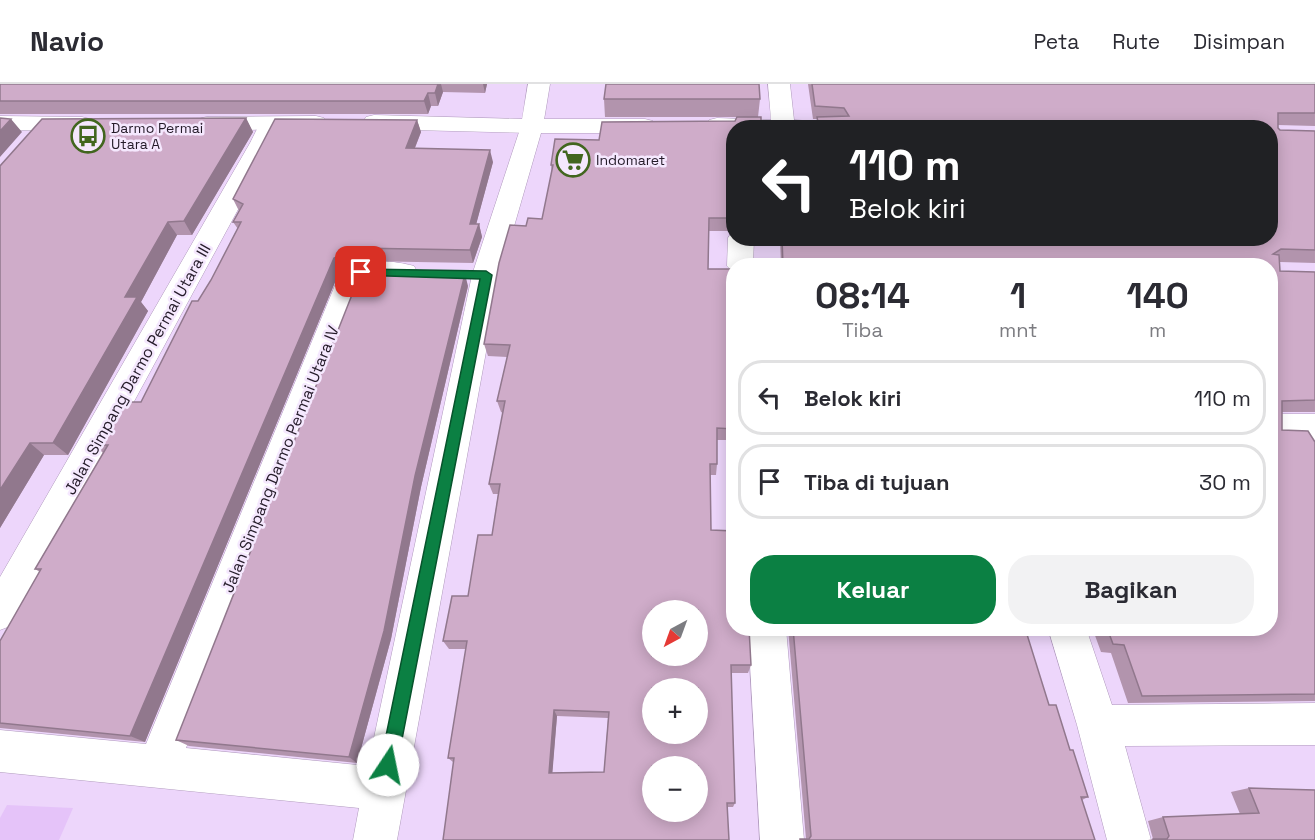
<!DOCTYPE html>
<html lang="id">
<meta charset="utf-8">
<style>
body{margin:0;font-family:"Space Grotesk",sans-serif;background:#f2f2f3;color:#2b2b33;height:100vh;display:flex;flex-direction:column;font-size:22px;white-space:nowrap}
*{box-sizing:border-box;margin:0}
p{font-size:20px;color:#7c7c81}
.icon{flex:none;width:33px;height:33px;fill:none;stroke:currentColor;stroke-width:2;stroke-linecap:round;stroke-linejoin:round}
.map{position:relative;flex:1;overflow:hidden}
.drawer{position:absolute;left:726px;top:174px;width:552px;height:378px;display:flex;flex-direction:column;background:#fff;border-radius:24px;box-shadow:0 3px 15px #0003}
.drawer>*{flex:none}
.banner{position:absolute;left:726px;top:36px;width:552px;height:126px;border-radius:24px;box-shadow:0 3px 15px #0003;background:#202124;color:#fff;overflow:hidden}
.needle{width:39px;rotate:221deg}
.fabs{position:absolute;left:642px;top:516px;display:grid;gap:12px}
.fabs a{display:grid;place-items:center;width:66px;height:66px;border-radius:50%;background:#fff;box-shadow:0 3px 15px #0003;font-size:30px}
.pin{position:absolute;display:grid;place-items:center;width:51px;height:51px;color:#fff;margin:-26px;border-radius:12px;box-shadow:0 3px 9px #0006}
.me{position:absolute;width:66px;margin:-33px;rotate:11deg;stroke-linejoin:round;filter:drop-shadow(0 0 4px #0008)}
.turn{display:flex;align-items:center;gap:21px;height:126px;padding:0 24px;font-size:27px}
.turn .icon{width:78px;height:78px;stroke-width:2.5}
.turn b{display:block;font-size:42px;line-height:51px}
.eta{display:flex;justify-content:space-evenly;align-items:center;height:102px;text-align:center}
.eta b{font-size:36px;font-weight:700;line-height:42px}
.cta{display:flex;gap:12px;margin-top:auto;padding:12px 24px}
.cta a{flex:1;height:69px;border-radius:24px;background:#0b8043;color:#fff;font-size:24px;font-weight:700;line-height:69px;text-align:center}
.cta a+a{background:#f2f2f3;color:#2b2b33}
ul{padding:0;list-style:none}
li{display:flex;align-items:center;gap:18px;height:75px;margin:0 12px 9px;padding:0 12px;border:3px solid #e1e1e2;border-radius:24px}
li div{flex:1}
li b{display:block;font-size:22px}
li em{font-style:normal}
header{display:flex;align-items:center;gap:36px;box-sizing:border-box;height:84px;padding:0 30px;background:#fff;border-bottom:2px solid #e1e1e2}
header strong{font-size:28px}
nav{display:flex;gap:33px;margin-inline-start:auto;font-size:21px}
.map>svg:first-child{display:block}
.green{fill:#e5c3f9}
.lines{fill:none;stroke-linecap:round;stroke-linejoin:round}
.minor-casing{stroke:#af99bc;stroke-width:1}
.tertiary-casing{stroke:#af99bc;stroke-width:1}
.minor{fill:#fff;fill-rule:evenodd}
.tertiary{fill:#fff;fill-rule:evenodd}
.wall{fill:#b294ad;fill-rule:evenodd}
.shaded-wall{fill:#91788d}
.building{fill:#cfacc9;stroke:#91788d;stroke-width:1.5;fill-rule:evenodd}
.route{fill:#0b8043;stroke:#07532c;stroke-width:1.5}
.labels{text-anchor:middle;stroke-width:5;stroke-linejoin:round;paint-order:stroke}
.far-poi-label{font-size:14px;fill:#241b29;stroke:#f5e8fe;text-anchor:start}
.street-label{font-size:16px;fill:#241b29;stroke:#f5e8fe}
</style>
<header>
<strong>Navio</strong>
<nav><a>Peta</a><a>Rute</a><a>Disimpan</a></nav>
</header>
<div class="map">
<svg width="1315" height="756" viewBox="0 0 1315 756">
<rect width="100%" height="100%" fill="#edd6fb"/>
<path class="green" d="M7,721L73,724L59,756H0V734Z"/>
<g class="lines">
<g class="minor-casing">
<path id="minor" d="M768,0H790L794,36L841,39L844,44H734V48L709,46L706,41L709,36L717,34L771,36Z
M270,33L278,35L281,40L274,59L13,541L0,546V493L250,59L262,35Z
M532,35H645L653,37L656,42L653,47L645,49H541L500,191L397,756H353L359,724L0,688V646L146,660L338,194C352,172 392,176 414,182L418,189L414,196L404,198L366,197L364,199L186,664L368,682L472,191L521,42L524,37Z
M732,148L734,154H754L753,182H734V189L727,182L728,154Z
M1270,330H1315V356H1270Z
M748,544H786L804,756H760Z
M1048,544H1086L1112,621L1315,619V661L1125,662L1151,756H1107L1077,641Z"/>
</g>
<g class="tertiary-casing">
<path id="tertiary" d="M528,0H550L543,42L540,47L532,49L374,45L366,43L363,38L366,33L374,31L522,35Z
M0,32L82,33L90,35L93,40L90,45L82,47L0,46Z
M316,32L324,34L327,39L324,44L206,47L198,45L195,40L198,35L206,33Z"/>
</g>
<use href="#minor" class="minor"/>
<use href="#tertiary" class="tertiary"/>
</g>
<path class="wall" d="M0,0H487L485,9L443,8L438,22H431L428,30H0Z
M808,0H1315V42L1278,41V44L1280,46L1315,47V179L1280,178V187L1315,188V328H1282V346L1315,358V617L1128,619L1111,569L1101,568L1093,546H1089L1088,544H1270V182H781L780,154H1270L819,44H815L817,35H813Z
M604,15H760L758,33H605Z
M246,34L253,48L192,151H177L141,218L148,227L68,371H44L0,444V82Z
M417,36L421,48L415,64L493,78L476,140H479L482,153L473,179L361,177L340,186L145,658L0,644V557L40,488L35,485L103,369L95,361L141,318L198,217L211,196L238,145L233,138L239,127L233,115Z
M734,44V147H709L708,185H734V356H717V380L716,391H710L711,446L751,581L748,589H731L735,719L733,723H727L453,678L448,674L466,565H449L443,557L468,512L492,451L498,410H493L489,400L503,329L501,328L497,317L507,273L488,272L484,260L526,142L542,135L552,88L551,81L599,56ZM557,632L608,634L604,688L552,689Z
M468,202L421,403L391,555L357,679L189,662L176,656Z
M788,544H1048L1046,546H1025L1049,621L1070,666L1088,713L1082,716L806,755Z
M1249,704L1315,756H1148L1153,755L1148,737L1163,733L1240,730L1231,708Z"/>
<path class="shaded-wall" d="M438,0H441L443,8L438,22L435,9Z
M483,0H487L485,9Z
M428,9L431,22L428,30L424,17Z
M246,34L253,48L192,151L184,137Z
M11,35L22,48L0,73V47Z
M417,36L421,48L410,76L406,64Z
M490,66L493,78L473,152L470,140Z
M168,138L177,151L141,218L148,227L68,371L53,359L125,213Z
M479,140L482,153L473,179L470,166Z
M356,164L361,177L340,186L145,658L130,652L334,174Z
M465,190L468,202L421,403L391,555L357,679L349,673L415,392Z
M30,359L44,371L0,444V406Z
M554,626L557,632L552,694L549,689Z"/>
<path class="building" d="M0,0H438L435,9H428L424,17H0Z
M606,0H759L760,15H604Z
M812,0H1315V29H1278V44L1280,46L1315,47V166L1281,165L1273,170L1279,171L1280,187L1315,188V316L1282,317V346L1308,347L1315,358V610L1142,612L1124,561L1113,560L1107,544H1270V182H783L782,154H1270V44H819L817,33L849,32L844,24L815,22Z
M737,33H761V44H734V134H709L708,185H734V345L717,344V380H710L711,446L734,447V544H749L751,581H731L735,719H727L729,756H443L454,674H448L467,557H443L452,512H468L478,451H492L500,400H489L505,317H497L510,261L484,260L499,179L510,141L526,142L528,134L542,135L553,81H551L555,55L599,56L602,38L735,37ZM652,526H698V572H652ZM652,604H698V650H652ZM554,626L609,628L604,688L549,689ZM652,682H698V728H652Z
M0,34L11,35L0,47Z
M246,34L184,137L168,138L125,213H137L53,359H30L0,406V82L42,35Z
M275,35L417,36L406,64L490,66L470,140H479L470,166L356,164L334,174L130,652L0,639V557L41,485H35L108,361H95L119,318H141L192,217H198L211,196L241,138H233L243,120L233,115Z
M361,188L465,190L415,392L384,547L349,673L176,656Z
M793,544H1025L1049,621H1056L1070,666H1073L1088,713H1081L1095,756H800V755H809L811,752Z
M1249,704L1315,706V756H1153V755H1167L1169,752L1163,733L1259,729Z"/>
<path class="route" d="M361,185L486,187L492,191L397,681L395,688L388,690L382,688L380,681L480,195L357,191L355,188Z"/>
<defs>
<g id="bus-ring" transform="scale(1.725)"><circle r="9.5" fill="#f5e8fe" stroke="#42661f" stroke-width="1.5"/><path d="M-5-6H5V4H4V6H2V4H-2V6H-4V4H-5ZM-3.5-4V0h7V-4ZM-3.5 1.2v1.5H-2V1.2ZM2 1.2v1.5H3.5V1.2Z" fill="#42661f"/></g>
<g id="supermarket-ring" transform="scale(1.725)"><circle r="9.5" fill="#f5e8fe" stroke="#42661f" stroke-width="1.5"/><path d="M-6-5.5h2.5l.6 2H6L4.5 2H-2.5L-4.4-4H-6ZM-1.5 3.2a1.3 1.3 0 1 0 .1 0ZM3 3.2a1.3 1.3 0 1 0 .1 0Z" fill="#42661f"/></g>
</defs>
<g fill-rule="evenodd">
<use href="#bus-ring" x="88" y="52"/>
<use href="#supermarket-ring" x="573" y="76"/>
</g>
<g class="labels">
<g class="far-poi-label">
<text x="111" y="49">Darmo Permai<tspan x="111" dy="16">Utara A</tspan></text>
<text x="596" y="81">Indomaret</text>
</g>
<g class="street-label">
<text transform="translate(137 285) rotate(-61)" y="6">Jalan Simpang Darmo Permai Utara III</text>
<text transform="translate(280 375) rotate(-68)" y="6">Jalan Simpang Darmo Permai Utara IV</text>
</g>
</g>
</svg>
<div class="fabs">
<a><svg class="needle" viewBox="-14 -14 28 28"><path d="M0-13l5 13h-10z" fill="#e53935"/><path d="M0 13l5-13h-10z" fill="#7c7c81"/></svg></a>
<a>+</a>
<a>−</a>
</div>
<div class="pin" style="left:361px;top:188px;background:#d93025"><svg class="icon" aria-label="arrive" viewBox="0 0 24 24"><path d="M6 21V4h12l-3 4 3 4H6"/></svg></div>
<svg class="me" style="left:388px;top:681px" viewBox="-20 -20 40 40"><circle r="19" fill="#fff"/><path d="M0-13L10 11 0 6-10 11z" fill="#0b8043"/></svg>
<div class="banner">
<div class="turn"><svg class="icon" aria-label="left" viewBox="0 0 24 24"><path d="M17 20v-9H6M10 6l-5 5 5 5"/></svg><div><b>110 m</b>Belok kiri</div></div>
</div>
<section class="drawer">
<div class="eta">
<div><b>08:14</b><p>Tiba</p></div>
<div><b>1</b><p>mnt</p></div>
<div><b>140</b><p>m</p></div>
</div>
<ul>
<li><svg class="icon" aria-label="left" viewBox="0 0 24 24"><path d="M17 20v-9H6M10 6l-5 5 5 5"/></svg><div><b>Belok kiri</b></div><em>110 m</em></li>
<li><svg class="icon" aria-label="arrive" viewBox="0 0 24 24"><path d="M6 21V4h12l-3 4 3 4H6"/></svg><div><b>Tiba di tujuan</b></div><em>30 m</em></li>
</ul>
<div class="cta"><a>Keluar</a><a>Bagikan</a></div>
</section>
</div>
